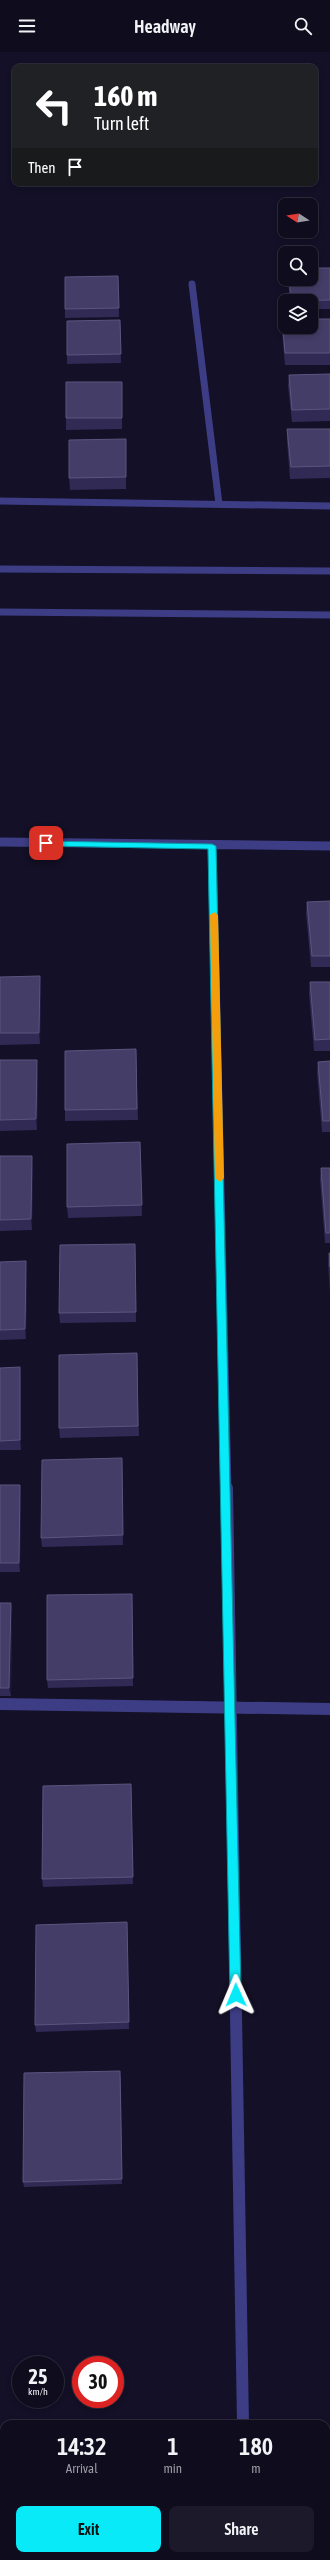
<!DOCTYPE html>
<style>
body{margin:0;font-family:"Asap Condensed",sans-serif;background:#1c1a2a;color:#f1f3f6;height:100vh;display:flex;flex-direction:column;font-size:15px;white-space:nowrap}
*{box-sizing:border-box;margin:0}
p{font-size:13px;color:#9b9ba4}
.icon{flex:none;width:22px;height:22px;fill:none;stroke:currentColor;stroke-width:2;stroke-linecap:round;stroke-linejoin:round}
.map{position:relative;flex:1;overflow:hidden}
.details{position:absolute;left:0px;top:2368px;width:330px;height:140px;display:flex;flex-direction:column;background:#0e0c1d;border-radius:12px 12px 0 0;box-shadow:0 2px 6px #0003,0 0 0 1px #2e2c3b}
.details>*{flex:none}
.hud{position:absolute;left:12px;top:12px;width:306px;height:122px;border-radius:8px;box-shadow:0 2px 6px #0003,0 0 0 1px #2e2c3b;background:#202124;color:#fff;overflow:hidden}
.needle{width:26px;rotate:282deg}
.tools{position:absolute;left:278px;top:146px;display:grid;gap:8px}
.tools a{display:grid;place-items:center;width:40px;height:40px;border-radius:8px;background:#0e0c1d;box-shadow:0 2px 6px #0003,0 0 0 1px #2e2c3b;font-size:20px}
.speed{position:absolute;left:12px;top:2304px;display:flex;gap:8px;font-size:20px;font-weight:700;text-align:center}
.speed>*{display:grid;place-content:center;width:52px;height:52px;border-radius:50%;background:#0e0c1d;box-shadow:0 2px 6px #0003,0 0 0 1px #2e2c3b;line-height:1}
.speed small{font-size:10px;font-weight:400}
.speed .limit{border:6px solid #d22;background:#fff;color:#111}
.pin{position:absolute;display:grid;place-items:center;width:34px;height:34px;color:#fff;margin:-17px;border-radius:8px;box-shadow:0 2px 6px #0006}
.me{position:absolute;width:44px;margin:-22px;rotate:359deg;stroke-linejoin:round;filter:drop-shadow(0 0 3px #0008)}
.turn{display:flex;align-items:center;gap:14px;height:84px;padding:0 16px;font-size:18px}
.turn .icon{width:52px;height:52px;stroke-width:2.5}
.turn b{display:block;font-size:28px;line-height:34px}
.then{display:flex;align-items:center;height:38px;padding:0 16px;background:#0003;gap:8px;font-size:15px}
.eta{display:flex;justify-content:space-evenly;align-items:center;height:68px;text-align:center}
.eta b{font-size:24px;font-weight:600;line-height:28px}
.button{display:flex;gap:8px;margin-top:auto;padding:8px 16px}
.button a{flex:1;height:46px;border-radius:8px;background:#09eaf8;color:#111;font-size:16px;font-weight:600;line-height:46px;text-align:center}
.button a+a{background:#1c1a2a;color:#f1f3f6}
header{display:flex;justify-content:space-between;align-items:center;height:52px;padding:0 16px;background:#0e0c1d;font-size:18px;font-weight:600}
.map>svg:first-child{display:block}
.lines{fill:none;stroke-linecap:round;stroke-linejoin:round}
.minor-far2{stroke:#3d3d85;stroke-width:7}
.minor-far1{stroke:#3d3d85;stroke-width:9}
.minor{stroke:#3d3d85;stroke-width:12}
.wall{fill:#312a55}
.shaded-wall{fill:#1d183b}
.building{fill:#433d67;stroke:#5b557f}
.route{fill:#09eaf8;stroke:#0698a1}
.slow{fill:#f59e0b}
</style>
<header><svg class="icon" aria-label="menu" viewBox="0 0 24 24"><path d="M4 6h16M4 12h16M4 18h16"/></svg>Headway<svg class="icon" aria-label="search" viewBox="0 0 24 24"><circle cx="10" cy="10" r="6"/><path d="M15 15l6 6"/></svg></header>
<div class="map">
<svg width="330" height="2508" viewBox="0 0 330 2508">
<rect width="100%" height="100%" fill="#131027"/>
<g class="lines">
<path class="minor-far2" d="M192,232L219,452
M0,449L330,454
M0,517L330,519
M0,560L330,563"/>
<path class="minor-far1" d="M0,790L330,794
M212,794L227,1437"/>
<path class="minor" d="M227,1436L243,2372
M0,1652L330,1657
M245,2504V2508"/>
</g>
<path class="wall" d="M330,216V257H311V249H290L288,227H311Z
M118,224L119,265L65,266V257Z
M282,267H330V313H285L282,279Z
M120,268L121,311L67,312V303Z
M330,322V369L292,370L288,334L289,323Z
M122,330V377L66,378V366Z
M287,377H330V426L290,427L287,389Z
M126,387V437L70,438L69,426Z
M330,849V915H311L306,861L307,850Z
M0,925L41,935L40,992L0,993Z
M310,930H330V999H314L309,942Z
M136,997L138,1068L65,1069V1058Z
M0,1008L38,1019L37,1078L0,1079Z
M330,1009V1080H322L317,1021L318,1010Z
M140,1090L142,1164L68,1166L67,1155Z
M0,1104L33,1114L32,1178L0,1179Z
M321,1116H330V1191H325L320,1127Z
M135,1192L136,1270L60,1271L59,1261Z
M329,1201H330V1240L328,1211Z
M0,1210L27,1219L26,1287L0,1288Z
M137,1301L139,1384L60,1386L59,1376Z
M0,1316L21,1325V1398H0Z
M122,1406L123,1493L42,1495L41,1486Z
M0,1433L21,1442L20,1520H0Z
M132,1542L133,1634L48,1636L47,1628Z
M0,1551H11L12,1560L11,1644H0Z
M131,1732L133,1832L43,1835L42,1827Z
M127,1870L129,1977L36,1980L35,1973Z
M121,2025L122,2132L24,2135L23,2130Z"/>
<path class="shaded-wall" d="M40,924L41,935L40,992L39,981Z
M37,1008L38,1019L37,1078L36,1067Z
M32,1104L33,1114L32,1178L31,1167Z
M26,1209L27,1219L26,1287L25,1277Z
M20,1315L21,1325V1398L20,1388Z
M20,1433L21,1442L20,1520L19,1511Z
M11,1551L12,1560L11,1644L9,1636Z"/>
<path class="building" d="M311,216H330V248L291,249L289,227H311Z
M118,224L119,256L65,257V225Z
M282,267H285V275H311V267H330V301H285Z
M120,268L121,302L67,303V269Z
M330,322V357L292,358L289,323Z
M66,330H122V366H66Z
M287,377H330V414L291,415Z
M126,387V425L69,426V388Z
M330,849V904H312L307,850Z
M40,924L39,981H0V925Z
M310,930H330V987L315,988Z
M136,997L137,1057L65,1058V999Z
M0,1008H37L36,1067L0,1068Z
M330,1009V1069H323L318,1010Z
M140,1090L142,1153L67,1155V1092Z
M0,1104H32L31,1167L0,1168Z
M321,1116H330V1181H326Z
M135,1192L136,1260L59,1261L60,1193Z
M329,1201H330V1215Z
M26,1209L25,1277L0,1278V1210Z
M137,1301L138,1374L59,1376V1303Z
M20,1315V1388L0,1389V1316Z
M122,1406L123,1483L41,1486L42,1408Z
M0,1433H20L19,1511H0Z
M132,1542L133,1626L47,1628V1543Z
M0,1551H11L9,1636H0Z
M131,1732L133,1825L42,1827L43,1734Z
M127,1870L129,1970L35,1973L36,1873Z
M120,2019L122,2127L23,2130L24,2021Z"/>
<path class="route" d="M43,789L212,792L216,794L241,1943L236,1948L230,1943L208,797L46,794L42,791Z"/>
<path class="slow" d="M214,860L218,863L224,1126L220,1130L215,1126L210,863Z"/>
</svg>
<div class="tools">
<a><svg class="needle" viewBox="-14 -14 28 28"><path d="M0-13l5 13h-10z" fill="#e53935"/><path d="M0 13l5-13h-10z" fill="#9b9ba4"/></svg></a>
<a><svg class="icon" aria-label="search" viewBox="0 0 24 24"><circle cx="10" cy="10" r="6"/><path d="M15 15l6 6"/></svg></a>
<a><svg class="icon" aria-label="layers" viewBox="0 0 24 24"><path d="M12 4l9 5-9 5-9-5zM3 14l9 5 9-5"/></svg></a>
</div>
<div class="speed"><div>25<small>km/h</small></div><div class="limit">30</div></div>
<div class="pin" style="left:46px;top:791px;background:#d93025"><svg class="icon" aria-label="arrive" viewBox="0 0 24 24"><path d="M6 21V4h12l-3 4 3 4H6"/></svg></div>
<svg class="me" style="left:236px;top:1943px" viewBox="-20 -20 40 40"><path d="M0-17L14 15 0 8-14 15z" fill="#09eaf8" stroke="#fff" stroke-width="4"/></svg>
<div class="hud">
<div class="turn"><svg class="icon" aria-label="left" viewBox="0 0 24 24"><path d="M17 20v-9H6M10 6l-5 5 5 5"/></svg><div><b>160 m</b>Turn left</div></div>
<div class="then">Then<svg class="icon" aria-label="arrive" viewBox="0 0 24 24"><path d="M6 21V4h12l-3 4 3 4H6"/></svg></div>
</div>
<section class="details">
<div class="eta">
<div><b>14:32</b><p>Arrival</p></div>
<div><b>1</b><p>min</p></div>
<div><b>180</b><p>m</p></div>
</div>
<div class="button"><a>Exit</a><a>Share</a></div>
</section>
</div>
